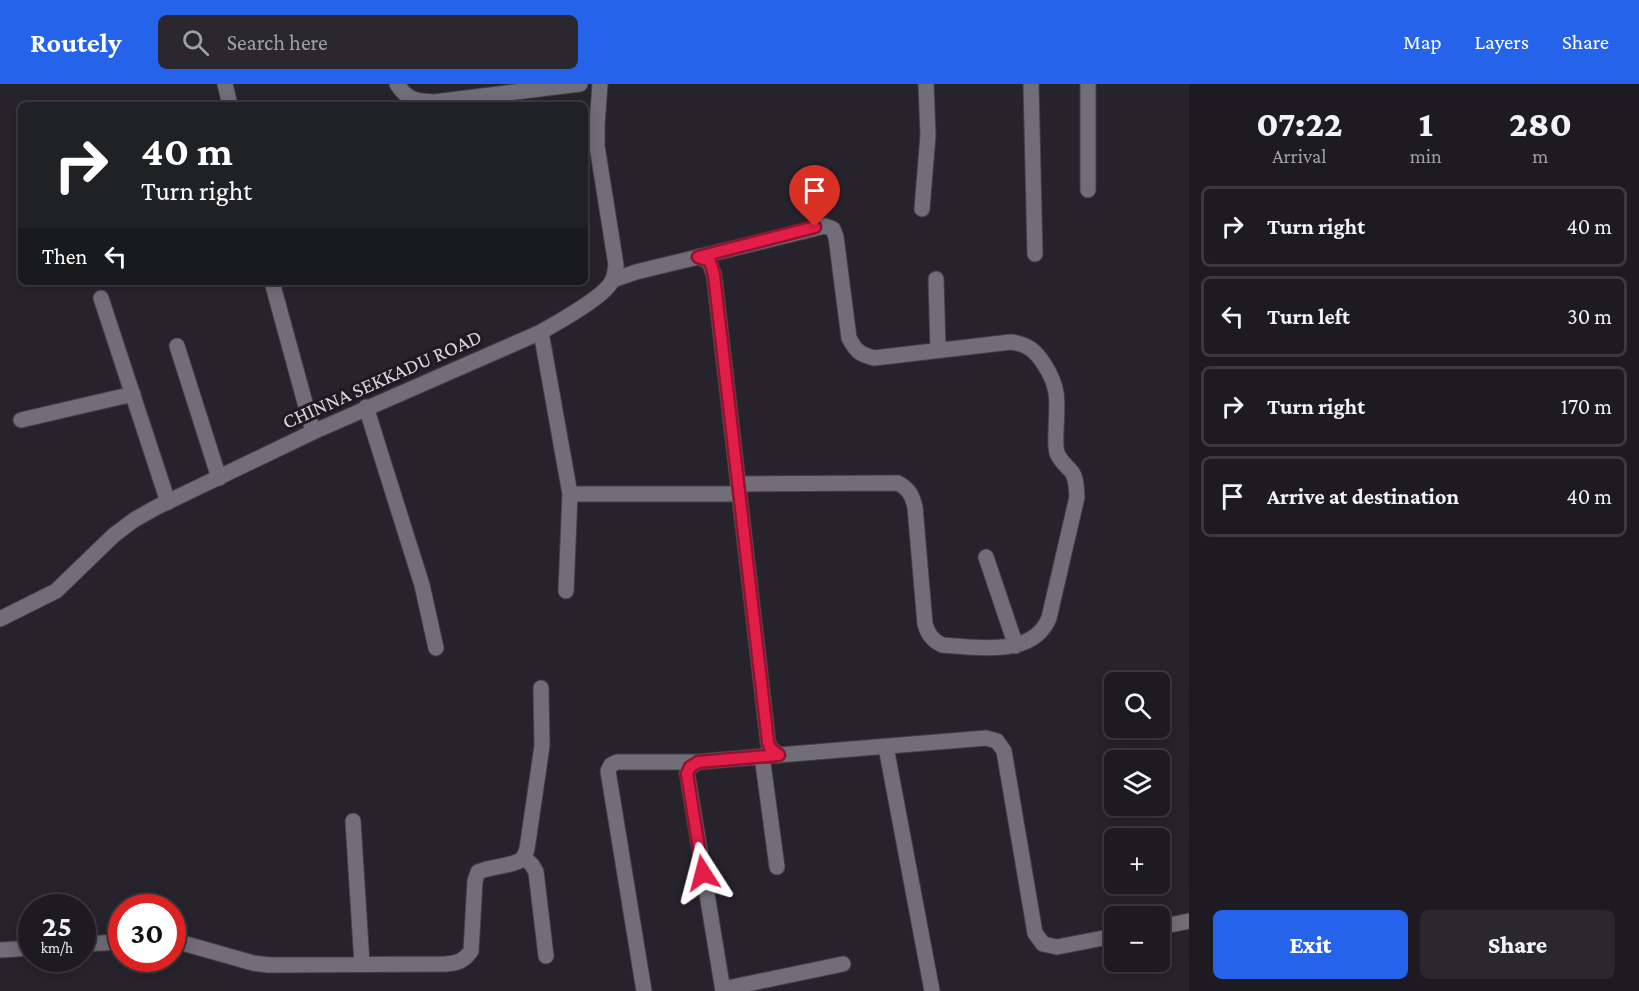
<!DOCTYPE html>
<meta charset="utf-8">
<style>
body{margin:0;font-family:"Crimson Pro",serif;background:#2a272e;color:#f1f3f6;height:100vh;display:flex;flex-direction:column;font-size:22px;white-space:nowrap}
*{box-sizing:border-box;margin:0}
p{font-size:20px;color:#a0a1a5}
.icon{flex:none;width:33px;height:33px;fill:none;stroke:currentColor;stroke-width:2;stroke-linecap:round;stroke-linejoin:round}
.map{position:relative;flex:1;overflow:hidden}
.details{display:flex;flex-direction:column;background:#1d1a21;width:450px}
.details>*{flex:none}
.hud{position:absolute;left:18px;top:18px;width:570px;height:183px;border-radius:9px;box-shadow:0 3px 15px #0003,0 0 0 2px #3b383f;background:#202124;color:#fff;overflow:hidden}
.controls{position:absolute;left:1104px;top:588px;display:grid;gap:12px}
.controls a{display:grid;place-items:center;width:66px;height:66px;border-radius:9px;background:#1d1a21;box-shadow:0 3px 15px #0003,0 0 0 2px #3b383f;font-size:30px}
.speed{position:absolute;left:18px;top:810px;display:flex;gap:12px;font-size:30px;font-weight:700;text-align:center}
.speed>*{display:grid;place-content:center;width:78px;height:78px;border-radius:50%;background:#1d1a21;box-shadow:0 3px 15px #0003,0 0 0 2px #3b383f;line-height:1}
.speed small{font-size:15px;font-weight:400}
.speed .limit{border:9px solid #d22;background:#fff;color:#111}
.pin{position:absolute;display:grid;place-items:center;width:51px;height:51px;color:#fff;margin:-62px -26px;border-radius:50% 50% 50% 0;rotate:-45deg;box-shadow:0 0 6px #0007}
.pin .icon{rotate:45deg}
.me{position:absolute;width:66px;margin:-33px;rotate:351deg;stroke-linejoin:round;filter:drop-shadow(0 0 4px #0008)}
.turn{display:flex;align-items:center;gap:21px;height:126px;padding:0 24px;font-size:27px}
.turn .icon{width:78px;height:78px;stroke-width:2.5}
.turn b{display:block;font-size:42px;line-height:51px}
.then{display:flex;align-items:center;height:57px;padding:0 24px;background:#0003;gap:12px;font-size:22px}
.eta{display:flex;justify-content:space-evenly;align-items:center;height:102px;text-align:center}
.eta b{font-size:36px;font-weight:800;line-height:42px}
.cta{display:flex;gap:12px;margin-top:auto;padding:12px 24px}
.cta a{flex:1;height:69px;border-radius:9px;background:#2563eb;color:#fff;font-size:24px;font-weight:800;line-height:69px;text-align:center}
.cta a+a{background:#2a272e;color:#f1f3f6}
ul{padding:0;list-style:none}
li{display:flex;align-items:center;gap:18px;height:81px;margin:0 12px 9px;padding:0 12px;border:3px solid #3b383f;border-radius:9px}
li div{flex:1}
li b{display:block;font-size:22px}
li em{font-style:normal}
header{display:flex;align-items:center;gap:36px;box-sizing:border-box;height:84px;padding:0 30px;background:#2563eb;color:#fff}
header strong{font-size:28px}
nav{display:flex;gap:33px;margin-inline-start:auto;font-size:21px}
.search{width:420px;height:54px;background:#2a272e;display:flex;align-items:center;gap:15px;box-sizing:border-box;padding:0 21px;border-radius:9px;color:#a0a1a5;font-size:22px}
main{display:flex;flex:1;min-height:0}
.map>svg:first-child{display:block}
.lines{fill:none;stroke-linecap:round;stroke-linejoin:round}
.minor-casing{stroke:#444047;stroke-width:17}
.tertiary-casing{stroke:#444047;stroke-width:17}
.minor{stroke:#726e79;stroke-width:15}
.tertiary{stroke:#726e79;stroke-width:15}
.route-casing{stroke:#92132f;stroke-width:15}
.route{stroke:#e11d48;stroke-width:10}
.labels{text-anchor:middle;stroke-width:6;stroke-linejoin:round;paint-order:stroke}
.street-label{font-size:21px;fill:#d7d4da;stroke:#1d1a22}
</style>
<header>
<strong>Routely</strong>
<div class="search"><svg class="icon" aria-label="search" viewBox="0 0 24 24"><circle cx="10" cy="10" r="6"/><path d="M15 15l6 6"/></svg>Search here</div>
<nav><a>Map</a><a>Layers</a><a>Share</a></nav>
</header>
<main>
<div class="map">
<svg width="1189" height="907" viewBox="0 0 1189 907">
<rect width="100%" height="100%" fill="#27232c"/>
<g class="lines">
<g class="minor-casing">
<path id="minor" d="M225,0L230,21
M1031,0L1035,170
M1088,0V106
M922,125L928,51L926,0
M698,173L825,142L833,145L836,153L849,254C856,267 859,270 874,274L1011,258C1027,260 1035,266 1044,280C1060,305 1057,317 1056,346C1056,354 1055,361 1057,369C1060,377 1066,381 1071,387C1077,394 1076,405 1077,413L1049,534C1033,574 975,563 942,561C932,556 928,550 925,540L915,423C912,411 909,405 898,399L738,400
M936,195L938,266
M272,198L313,348
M101,214L168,418
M541,248L570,410L566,507
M177,262L219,394
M366,323L422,501L436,564
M21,336L133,310
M570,410H739
M986,473L1016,562
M886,663L932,907
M762,672L777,783
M353,737L362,880
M524,773L532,781L536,788L546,872
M172,856L253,879L269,881L446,880C458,879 464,877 471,867L475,797L478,788C491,782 507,783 519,777C524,775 525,770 527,765L542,662L541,604
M82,860L122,858
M0,866L32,864
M723,905L843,880
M644,907L608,687L611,681L617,678H698
M723,907L687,689L690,683L698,678L779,671"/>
</g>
<g class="tertiary-casing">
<path id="tertiary" d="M397,0C407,16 416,17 434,18L580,0
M613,196L636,188L698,173L709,177L714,191L768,658L770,664L779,671L986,654L997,657L1004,667L1035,849L1043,860L1057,863L1114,852
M0,535L56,507L114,451L134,436L155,424L313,348L541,248C558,238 607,212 613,195C615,191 615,185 616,181L597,62V41L600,0
M1160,843L1189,837"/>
</g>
<use href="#minor" class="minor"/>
<use href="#tertiary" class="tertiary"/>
</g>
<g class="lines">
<g class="route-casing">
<path id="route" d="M703,789L687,690L690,683L698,678L779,671L770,664L768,658L714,191L710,177L698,173L815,143"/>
</g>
<use href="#route" class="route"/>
</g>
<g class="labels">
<g class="street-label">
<text transform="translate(382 295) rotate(-24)" y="7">CHINNA SEKKADU ROAD</text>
</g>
</g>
</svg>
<div class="controls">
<a><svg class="icon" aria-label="search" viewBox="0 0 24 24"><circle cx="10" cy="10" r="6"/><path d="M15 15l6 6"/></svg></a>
<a><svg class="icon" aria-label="layers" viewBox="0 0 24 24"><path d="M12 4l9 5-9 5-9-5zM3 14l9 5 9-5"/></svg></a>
<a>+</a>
<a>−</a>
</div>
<div class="speed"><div>25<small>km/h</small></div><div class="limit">30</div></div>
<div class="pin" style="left:815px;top:143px;background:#d93025"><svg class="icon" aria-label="arrive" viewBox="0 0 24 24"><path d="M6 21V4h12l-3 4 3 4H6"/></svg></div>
<svg class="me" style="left:703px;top:789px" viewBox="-20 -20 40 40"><path d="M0-17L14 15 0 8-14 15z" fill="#e11d48" stroke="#fff" stroke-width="4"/></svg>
<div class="hud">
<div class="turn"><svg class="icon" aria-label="right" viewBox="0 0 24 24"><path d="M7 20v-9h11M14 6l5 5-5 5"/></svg><div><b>40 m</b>Turn right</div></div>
<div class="then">Then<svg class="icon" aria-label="left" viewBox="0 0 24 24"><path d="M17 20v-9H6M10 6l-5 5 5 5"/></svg></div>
</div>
</div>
<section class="details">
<div class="eta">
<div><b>07:22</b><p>Arrival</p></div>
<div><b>1</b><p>min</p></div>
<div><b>280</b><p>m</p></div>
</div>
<ul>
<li><svg class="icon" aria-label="right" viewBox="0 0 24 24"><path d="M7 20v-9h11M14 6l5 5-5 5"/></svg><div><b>Turn right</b></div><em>40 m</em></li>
<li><svg class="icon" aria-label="left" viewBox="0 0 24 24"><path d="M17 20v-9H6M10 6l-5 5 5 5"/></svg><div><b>Turn left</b></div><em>30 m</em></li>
<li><svg class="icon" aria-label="right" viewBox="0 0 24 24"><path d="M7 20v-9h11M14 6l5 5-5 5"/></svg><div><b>Turn right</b></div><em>170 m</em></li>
<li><svg class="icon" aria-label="arrive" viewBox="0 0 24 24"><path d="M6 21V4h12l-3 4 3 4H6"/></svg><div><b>Arrive at destination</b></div><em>40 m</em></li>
</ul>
<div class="cta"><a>Exit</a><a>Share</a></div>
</section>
</main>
